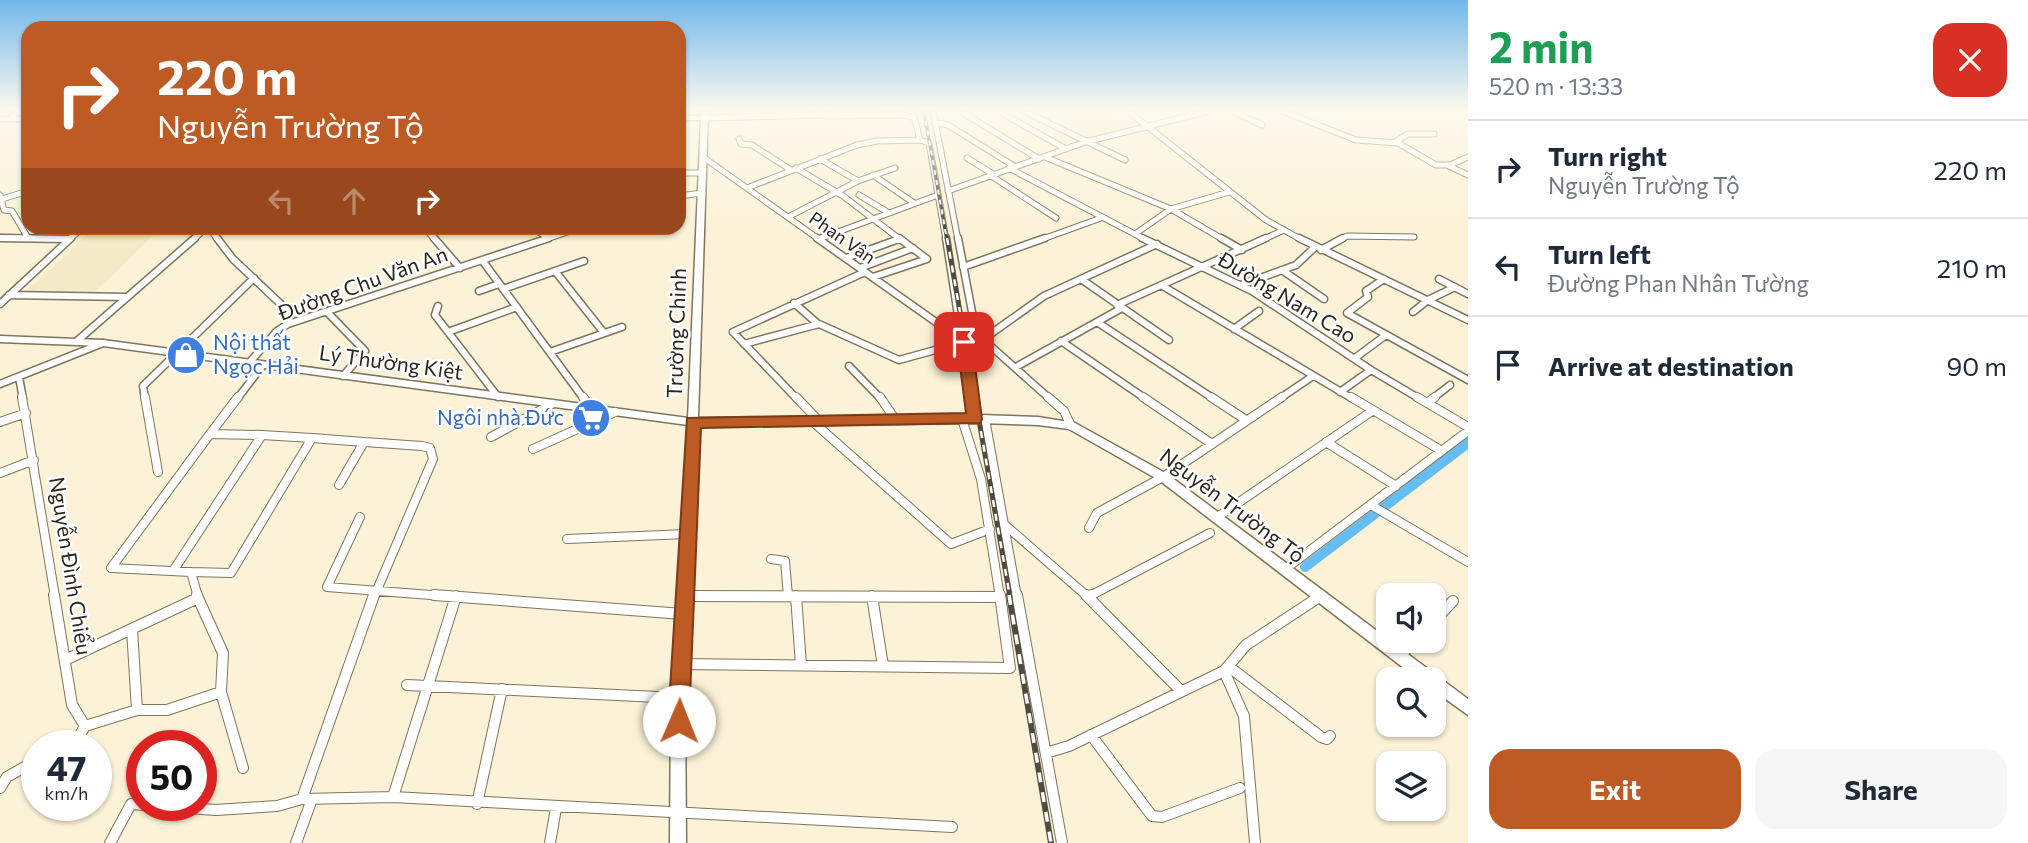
<!DOCTYPE html>
<meta charset="utf-8">
<style>
body{margin:0;font-family:Commissioner,sans-serif;background:#f6f6f7;color:#1f2937;height:100vh;display:flex;flex-direction:column;font-size:26px;white-space:nowrap}
*{box-sizing:border-box;margin:0}
p{font-size:23px;color:#747a83}
.icon{flex:none;width:38px;height:38px;fill:none;stroke:currentColor;stroke-width:2;stroke-linecap:round;stroke-linejoin:round}
.map{position:relative;flex:1;overflow:hidden}
.panel{display:flex;flex-direction:column;background:#fff;width:560px}
.panel>*{flex:none}
.guide{position:absolute;left:21px;top:21px;width:665px;height:214px;border-radius:21px;box-shadow:0 2px 5px #0004;background:#be5a24;color:#fff;overflow:hidden}
.controls{position:absolute;left:1376px;top:583px;display:grid;gap:14px}
.controls a{display:grid;place-items:center;width:70px;height:70px;border-radius:14px;background:#fff;box-shadow:0 2px 5px #0004;font-size:35px}
.speed{position:absolute;left:21px;top:730px;display:flex;gap:14px;font-size:35px;font-weight:700;text-align:center}
.speed>*{display:grid;place-content:center;width:91px;height:91px;border-radius:50%;background:#fff;box-shadow:0 2px 5px #0004;line-height:1}
.speed small{font-size:18px;font-weight:400}
.speed .limit{border:10px solid #d22;background:#fff;color:#111}
.pin{position:absolute;display:grid;place-items:center;width:60px;height:60px;color:#fff;margin:-30px;border-radius:14px;box-shadow:0 4px 10px #0006}
.me{position:absolute;width:77px;margin:-38px;rotate:1deg;stroke-linejoin:round;filter:drop-shadow(0 0 5px #0008)}
.turn{display:flex;align-items:center;gap:24px;height:147px;padding:0 21px;font-size:32px}
.turn .icon{width:91px;height:91px;stroke-width:2.5}
.turn b{display:block;font-size:49px;line-height:60px}
.lanes{display:flex;align-items:center;height:66px;padding:0 21px;background:#0003;justify-content:center;gap:35px;direction:ltr}
.lanes .off{opacity:.35}
.round{display:grid;place-items:center;flex:none;width:74px;height:74px;border-radius:21px;background:#f6f6f7}
.headline{display:flex;align-items:center;justify-content:space-between;height:119px;padding:0 21px}
h1{font-size:42px;font-weight:700;line-height:52px;color:#1e9e55}
.cta{display:flex;gap:14px;margin-top:auto;padding:14px 21px}
.cta a{flex:1;height:80px;border-radius:21px;background:#be5a24;color:#fff;font-size:28px;font-weight:700;line-height:80px;text-align:center}
.cta a+a{background:#f6f6f7;color:#1f2937}
ul{padding:0;list-style:none}
li{display:flex;align-items:center;gap:21px;height:98px;padding:0 21px;border-top:2px solid #e0e1e3}
li div{flex:1}
li b{display:block;font-size:26px}
li em{font-style:normal}
main{display:flex;flex:1;min-height:0}
.map>svg:first-child{display:block}
.built{fill:#f5eac7}
.lines{fill:none;stroke-linecap:round;stroke-linejoin:round}
.canal{stroke:#65bdf1;stroke-width:10}
.street-far3-casing{stroke:#7d755d;stroke-width:7}
.street-far2-casing{stroke:#7d755d;stroke-width:9}
.street-far1-casing{stroke:#7d755d;stroke-width:10}
.street-casing{stroke:#7d755d;stroke-width:12}
.secondary-casing{stroke:#7d755d;stroke-width:3}
.street-far3{stroke:#fff;stroke-width:5}
.street-far2{stroke:#fff;stroke-width:6}
.street-far1{stroke:#fff;stroke-width:8}
.street{stroke:#fff;stroke-width:10}
.secondary{fill:#fff;fill-rule:evenodd}
.rail-far2-casing{stroke:#4f4b3d;stroke-width:3.5}
.rail-far1-casing{stroke:#4f4b3d;stroke-width:5}
.rail-casing{stroke:#4f4b3d;stroke-width:6}
.rail-far2{stroke:#fff;stroke-width:2;stroke-dasharray:5;stroke-linecap:butt}
.rail-far1{stroke:#fff;stroke-width:2.5;stroke-dasharray:7;stroke-linecap:butt}
.rail{stroke:#fff;stroke-width:3.5;stroke-dasharray:10;stroke-linecap:butt}
.route{fill:#be5a24;stroke:#7c3a17;stroke-width:2}
.labels{text-anchor:middle;stroke-width:5;stroke-linejoin:round;paint-order:stroke}
.far-street-label{font-size:18px;fill:#29261b;stroke:#fff}
.street-label{font-size:21px;fill:#29261b;stroke:#fff}
.shop-label{font-size:21px;fill:#366cbe;stroke:#fff;text-anchor:start}
</style>
<main>
<div class="map">
<svg width="1468" height="843" viewBox="0 0 1468 843">
<rect width="100%" height="100%" fill="#fbf2d7"/>
<path class="built" d="M1041,111H1109L1136,124L1089,135Z
M94,228H161L96,291H27Z"/>
<g class="lines">
<path class="canal" d="M1305,567L1468,443"/>
<g class="street-far3-casing">
<path id="street-far3" d="M901,111L902,115L914,117L920,140L929,143L946,240
M933,111L958,240
M960,111L1039,159
M998,111L1066,149
M1024,111L1125,160
M1128,111L1266,220L1302,240
M1232,111L1262,125
M1282,111L1356,140L1398,143L1436,165H1450L1468,157
M821,112L827,116L902,115
M11,118L20,111
M704,118L824,115
M934,122L948,125L1014,166
M739,139L741,144L752,145L791,170
M1395,142L1408,134H1434
M703,157L820,240
M1045,157L1171,209L1224,240
M967,158L993,174
M820,159L858,181
M1449,166L1468,175
M796,168L843,196L901,240
M1009,168L1146,240
M679,173H702
M873,175L914,203
M990,175L1056,218
M747,188L857,145L877,141L920,140
M948,191L1085,142L1209,111
M0,195L4,210L12,211L28,238
M859,195L889,213
M679,196L702,193
M2,199L28,191
M788,217L858,181L895,168
M209,228L218,240
M425,228L435,240
M533,228L548,238
M1135,234L1171,209L1229,192
M0,238L69,239
M819,239L938,195
M69,240L82,228
M193,240L206,228
M544,240L579,228
M1040,240L1101,218
M1262,240L1284,230
M1340,240L1347,236L1414,237"/>
</g>
<g class="street-far2-casing">
<path id="street-far2" d="M0,238L69,239
M217,238L233,259L286,309L288,324
M434,238L460,268
M946,238L971,399
M958,238L976,333L1050,399
M1142,238L1252,291L1371,370L1420,399
M1221,238L1242,250
M1299,238L1468,320
M819,239L822,238
M1321,250L1343,238
M846,258L899,239
M482,260L584,399
M963,267L1045,238
M860,268L913,248
M1282,270L1324,299
M555,271L604,333
M873,277L927,259L899,238
M1081,279L1169,340
M1384,279L1366,291L1368,297L1347,313L1468,380
M1439,279L1468,294
M1161,285L1353,399
M1241,285L1296,265L1315,247
M503,289L584,261
M479,291L499,284
M9,295L127,297
M794,303L818,324
M0,304L71,238
M1117,305L1266,238
M438,306L435,315L498,397
M1413,312L1428,300L1455,287
M328,313L365,351L343,376
M1097,322L1214,399
M1234,329L1259,311
M448,332L517,307
M982,340L1044,296L1157,244
M77,341L195,238
M1061,341L1146,399
M744,344L819,324L899,360L964,342L817,238
M550,352L622,327
M1355,358L1386,335
M249,363L277,331L288,324L549,238
M849,366L881,399
M1016,367L1122,308
M19,377L23,399
M0,384L103,343
M1340,392L1371,370
M145,399L143,386L254,278
M237,399L263,365
M797,399L733,332L865,272
M1279,399L1313,376
M1432,399L1450,385"/>
</g>
<g class="street-far1-casing">
<path id="street-far1" d="M22,397L55,597
M145,397L158,472
M583,397L592,409
M796,397L819,421
M880,397L895,419
M971,397L974,419
M1048,397L1064,411L1071,426
M1143,397L1212,444
M1211,397L1246,420
M1351,397L1442,451
M1417,397L1468,427
M1427,403L1435,397
M962,419L981,479L1000,597
M985,419L1017,597
M812,421L951,544L990,529
M0,422L26,413
M210,434L238,397
M491,437L552,404
M312,438L364,442L339,485
M364,442L422,446L430,448L433,459L374,597
M1326,442L1396,486
M533,449L615,412
M0,473L34,460
M1371,505L1468,562
M360,517L327,587L457,597
M1216,518L1372,411
M1005,525L1088,597
M1089,528L1097,513L1163,477L1282,397
M567,539L687,534
M771,559L785,561L788,596
M1284,570L1468,431
M173,571L262,435L210,434L111,568L191,572L198,597
M191,572L231,573L312,438L262,435
M684,596L957,597
M1088,597L1210,533"/>
</g>
<g class="street-casing">
<path id="street" d="M54,595L72,705L85,726L80,735L62,746
M197,595L198,598
M434,595L683,614
M1017,595L1062,843
M1086,595L1181,691
M684,596L999,597
M796,596L801,665
M872,596L883,666
M1088,597L1092,595
M1433,622L1453,601
M132,629L137,710
M1400,656L1415,640
M65,660L198,598L223,653L221,692
M680,664L1010,668L1000,595
M1228,666L1321,737L1327,739L1330,736
M1224,671L1244,716L1255,843
M407,685L678,698
M85,726L137,710H167L221,692L243,768
M1091,735L1152,816L1162,817L1240,788
M1046,753L1069,746L1224,671L1246,645L1319,597
M0,788L7,777L37,760
M393,797L456,596
M302,799L374,595
M477,804L502,689
M110,843L131,804L216,810L277,806L302,799L393,797L952,827
M296,843L312,799
M550,843L556,808"/>
</g>
<g class="secondary-casing">
<path id="secondary" d="M702,111H708L698,418L980,415L1038,417L1075,423L1167,474L1468,699V715L1433,690V679H1418L1159,480L1069,429L1038,425L980,423L698,426L685,698L686,843H670L671,698L688,425L103,346L0,342V336L103,340L688,418L701,120H679V116H701Z
M0,117H28V121H0Z"/>
</g>
<use href="#street-far3" class="street-far3"/>
<use href="#street-far2" class="street-far2"/>
<use href="#street-far1" class="street-far1"/>
<use href="#street" class="street"/>
<use href="#secondary" class="secondary"/>
<g class="rail-far2-casing">
<path id="rail-far2" d="M924,111L947,240"/>
</g>
<g class="rail-far1-casing">
<path id="rail-far1" d="M947,238L1010,597"/>
</g>
<g class="rail-casing">
<path id="rail" d="M1009,595L1051,843"/>
</g>
<use href="#rail-far2" class="rail-far2"/>
<use href="#rail-far1" class="rail-far1"/>
<use href="#rail" class="rail"/>
</g>
<linearGradient id="sky" x2="0" y2="1"><stop stop-color="#73b8ec"/><stop offset="0.48" stop-color="#fdf9ed"/><stop offset="1" stop-color="#fdf9ed" stop-opacity="0"/></linearGradient>
<rect width="1468" height="229" fill="url(#sky)"/>
<path class="route" d="M964,337L972,342L982,419L980,423L701,428L689,721L686,729L679,732L671,729L668,721L687,418L966,413L957,342Z"/>
<defs>
<g id="shop-disc" transform="scale(2.0125)"><circle r="9.5" fill="#3f7fe0" stroke="#fff"/><path d="M-5-2.5h2.3a2.7 3.5 0 0 1 5.4 0H5L5.5 6h-11ZM-1.5-2.5h3a1.5 2.3 0 0 0-3 0Z" fill="#fff"/></g>
<g id="supermarket-disc" transform="scale(2.0125)"><circle r="9.5" fill="#3f7fe0" stroke="#fff"/><path d="M-6-5.5h2.5l.6 2H6L4.5 2H-2.5L-4.4-4H-6ZM-1.5 3.2a1.3 1.3 0 1 0 .1 0ZM3 3.2a1.3 1.3 0 1 0 .1 0Z" fill="#fff"/></g>
</defs>
<g fill-rule="evenodd">
<use href="#shop-disc" x="186" y="355"/>
<use href="#supermarket-disc" x="591" y="418"/>
</g>
<g class="labels">
<g class="far-street-label">
<text transform="translate(842 238) rotate(35)" y="6">Phan Vân</text>
</g>
<g class="street-label">
<text transform="translate(363 284) rotate(-20)" y="7">Đường Chu Văn An</text>
<text transform="translate(1287 298) rotate(31)" y="7">Đường Nam Cao</text>
<text transform="translate(677 333) rotate(-88)" y="7">Trường Chinh</text>
<text transform="translate(391 363) rotate(8)" y="7">Lý Thường Kiệt</text>
<text transform="translate(1232 506) rotate(37)" y="7">Nguyễn Trường Tộ</text>
<text transform="translate(70 566) rotate(81)" y="7">Nguyễn Đình Chiểu</text>
</g>
<g class="shop-label">
<text x="213" y="350">Nội thất<tspan x="213" dy="24">Ngọc Hải</tspan></text>
<text x="564" y="425" text-anchor="end">Ngôi nhà Đức</text>
</g>
</g>
</svg>
<div class="controls">
<a><svg class="icon" aria-label="sound" viewBox="0 0 24 24"><path d="M4 9h4l5-4v14l-5-4H4zM17 9q2 3 0 6"/></svg></a>
<a><svg class="icon" aria-label="search" viewBox="0 0 24 24"><circle cx="10" cy="10" r="6"/><path d="M15 15l6 6"/></svg></a>
<a><svg class="icon" aria-label="layers" viewBox="0 0 24 24"><path d="M12 4l9 5-9 5-9-5zM3 14l9 5 9-5"/></svg></a>
</div>
<div class="speed"><div>47<small>km/h</small></div><div class="limit">50</div></div>
<div class="pin" style="left:964px;top:342px;background:#d93025"><svg class="icon" aria-label="arrive" viewBox="0 0 24 24"><path d="M6 21V4h12l-3 4 3 4H6"/></svg></div>
<svg class="me" style="left:679px;top:721px" viewBox="-20 -20 40 40"><circle r="19" fill="#fff"/><path d="M0-13L10 11 0 6-10 11z" fill="#be5a24"/></svg>
<div class="guide">
<div class="turn"><svg class="icon" aria-label="right" viewBox="0 0 24 24"><path d="M7 20v-9h11M14 6l5 5-5 5"/></svg><div><b>220 m</b>Nguyễn Trường Tộ</div></div>
<div class="lanes"><svg class="icon off" aria-label="left" viewBox="0 0 24 24"><path d="M17 20v-9H6M10 6l-5 5 5 5"/></svg><svg class="icon off" aria-label="ahead" viewBox="0 0 24 24"><path d="M12 20V5M6 11l6-6 6 6"/></svg><svg class="icon" aria-label="right" viewBox="0 0 24 24"><path d="M7 20v-9h11M14 6l5 5-5 5"/></svg></div>
</div>
</div>
<section class="panel">
<div class="headline"><div><h1>2 min</h1><p>520 m · 13:33</p></div><a class="round" style="background:#d93025;color:#fff"><svg class="icon" aria-label="close" viewBox="0 0 24 24"><path d="M6 6l12 12M18 6L6 18"/></svg></a></div>
<ul>
<li><svg class="icon" aria-label="right" viewBox="0 0 24 24"><path d="M7 20v-9h11M14 6l5 5-5 5"/></svg><div><b>Turn right</b><p>Nguyễn Trường Tộ</p></div><em>220 m</em></li>
<li><svg class="icon" aria-label="left" viewBox="0 0 24 24"><path d="M17 20v-9H6M10 6l-5 5 5 5"/></svg><div><b>Turn left</b><p>Đường Phan Nhân Tường</p></div><em>210 m</em></li>
<li><svg class="icon" aria-label="arrive" viewBox="0 0 24 24"><path d="M6 21V4h12l-3 4 3 4H6"/></svg><div><b>Arrive at destination</b></div><em>90 m</em></li>
</ul>
<div class="cta"><a>Exit</a><a>Share</a></div>
</section>
</main>
